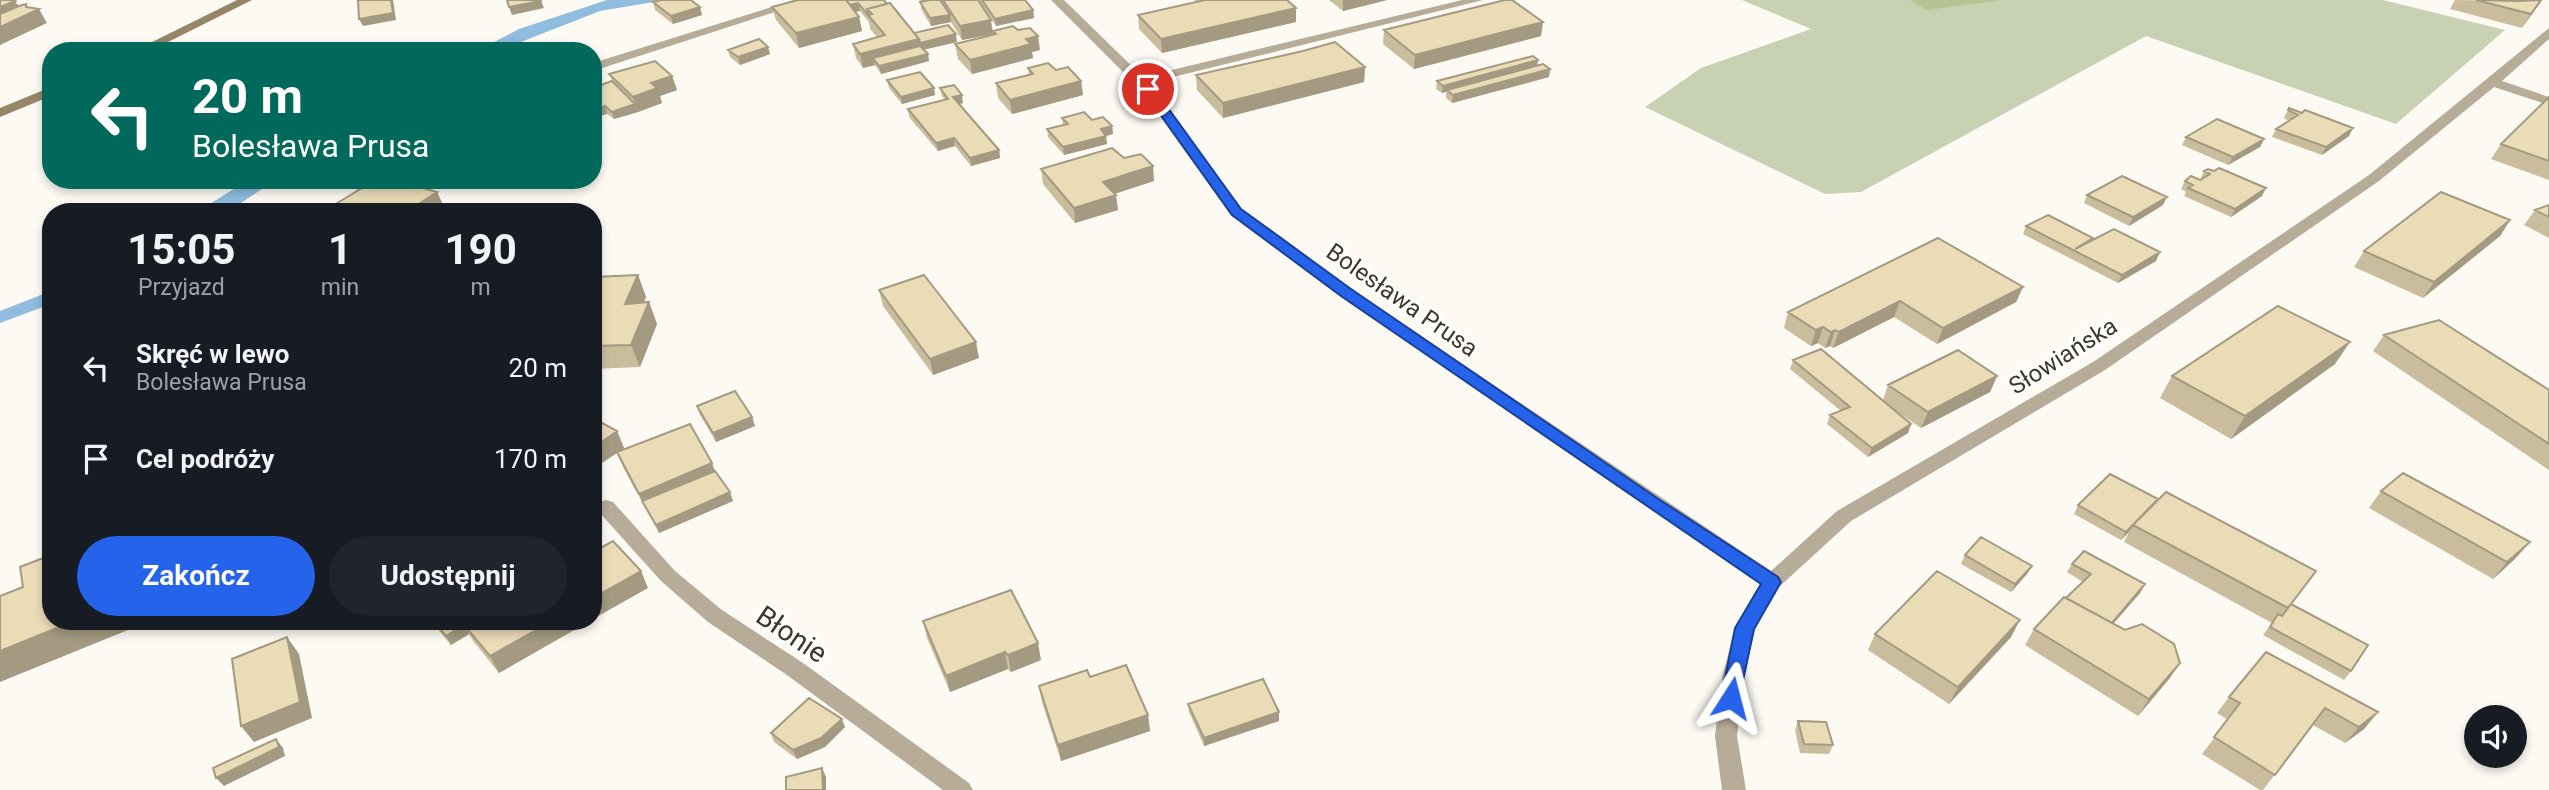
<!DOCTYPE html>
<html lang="pl">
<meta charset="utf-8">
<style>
body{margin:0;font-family:Roboto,sans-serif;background:#20242c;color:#f1f3f6;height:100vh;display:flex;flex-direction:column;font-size:26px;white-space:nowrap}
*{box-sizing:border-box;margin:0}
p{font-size:23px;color:#9ea1a6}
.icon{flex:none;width:38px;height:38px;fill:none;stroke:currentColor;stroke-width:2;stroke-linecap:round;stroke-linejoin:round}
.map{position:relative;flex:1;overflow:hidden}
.side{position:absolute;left:42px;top:203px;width:560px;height:427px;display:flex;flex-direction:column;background:#171b24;border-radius:28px;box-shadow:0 4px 10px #0003}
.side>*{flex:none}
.top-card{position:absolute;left:42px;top:42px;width:560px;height:147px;border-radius:28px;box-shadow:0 4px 10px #0003;background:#00695c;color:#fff;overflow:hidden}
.fabs{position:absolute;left:2464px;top:705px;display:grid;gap:14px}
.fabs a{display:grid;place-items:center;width:63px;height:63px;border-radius:50%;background:#171b24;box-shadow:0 4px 10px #0003;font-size:35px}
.pin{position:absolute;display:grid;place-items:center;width:60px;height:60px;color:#fff;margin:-30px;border:4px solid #fff;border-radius:50%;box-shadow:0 2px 7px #0007}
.me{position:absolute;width:77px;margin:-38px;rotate:9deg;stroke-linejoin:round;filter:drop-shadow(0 0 5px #0008)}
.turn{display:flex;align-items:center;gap:24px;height:147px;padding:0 35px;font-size:32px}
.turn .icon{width:91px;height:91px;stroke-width:2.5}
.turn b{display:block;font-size:49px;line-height:60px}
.eta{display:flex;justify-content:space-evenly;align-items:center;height:119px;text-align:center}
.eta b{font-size:42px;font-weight:700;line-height:49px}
.primary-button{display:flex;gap:14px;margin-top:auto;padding:14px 35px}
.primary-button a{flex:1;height:80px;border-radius:42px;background:#2563eb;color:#fff;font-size:28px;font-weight:700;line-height:80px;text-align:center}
.primary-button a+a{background:#20242c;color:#f1f3f6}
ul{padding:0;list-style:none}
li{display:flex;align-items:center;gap:21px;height:91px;padding:0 35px}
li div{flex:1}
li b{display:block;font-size:26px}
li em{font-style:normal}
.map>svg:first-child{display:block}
.green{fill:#c8d2b3}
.forest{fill:#b5c493}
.water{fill:#8fbcdf}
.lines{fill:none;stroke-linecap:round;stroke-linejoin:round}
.street{fill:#b7ac98;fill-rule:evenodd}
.secondary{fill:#968668;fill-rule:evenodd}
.wall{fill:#cabd9e}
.shaded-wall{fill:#a49a81}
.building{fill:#ebdcb8;stroke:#a49a81;stroke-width:2}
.route{fill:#2563eb;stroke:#184099;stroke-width:2}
.labels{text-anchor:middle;stroke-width:6;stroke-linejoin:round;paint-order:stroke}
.street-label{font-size:24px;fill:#3e372a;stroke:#fff}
.near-street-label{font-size:28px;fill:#3e372a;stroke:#fff}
</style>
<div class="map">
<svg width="2549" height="790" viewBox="0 0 2549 790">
<rect width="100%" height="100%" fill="#fdfaf3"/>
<path class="green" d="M1742,0H2383L2505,30L2396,124L2146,36L1861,192L1825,194L1645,107L1701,68L1811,29Z"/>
<path class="forest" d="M1910,0H2002L1927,10Z"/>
<path class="water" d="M607,0H666L600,11L498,51H477L519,29Z
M248,180H276L227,212H197Z
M51,291V304L0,323V311Z"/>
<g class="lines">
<path class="street" d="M794,0H812L593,71V63Z
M1051,0H1064L1143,77L1462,0H1483L1149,83L1241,209L1352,290L1771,571L1837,511L2093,362L2369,175L2549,28V39L2502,81L2549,97V105L2494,87L2379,181L2105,370L1851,521L1779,587L1755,629L1744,678L1737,736L1746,790H1722L1715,736L1722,678L1735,628L1760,584L1340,296L1231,215L1143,92Z
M606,500L613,502L675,571L722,610L803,663L969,783L973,790H943L787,675L708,622L661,581L599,512L596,507L599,502Z"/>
<path class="secondary" d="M237,0H252L150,51H134Z
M51,87V96L0,117V108Z"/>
</g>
<path class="wall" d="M884,0L914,33L957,42L924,50L929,61L881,74L875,65L863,68L856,58L853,44L877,37L870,29L869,22L860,11L855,12L859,17L862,31L799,48L776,20L772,7Z
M919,0H978L993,31L1040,50L1032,52L1033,58L972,74L958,59L955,44L993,34L962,40L951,22L931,26L921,9V2Z
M978,0H1025L1033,10L1034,18L996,26Z
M1194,0H1287L1296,22L1162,53L1139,29L1138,15L1197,2Z
M1329,0H1387L1343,11Z
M2455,0L2519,1L2542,0L2522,28L2450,9Z
M653,2L700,7L702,15L673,24L655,10Z
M1543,22L1541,36L1414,69L1383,44L1384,30Z
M728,50L770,54L740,65L730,57Z
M1303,51L1365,67L1364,82L1223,118L1197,90L1196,75Z
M1538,65L1550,69L1549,77L1452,103L1446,98V92L1442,93L1436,89L1437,81Z
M1028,68L1056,70L1081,81L1083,95L1012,114L998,98L996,83L1029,75Z
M609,74L672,76L677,90L660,96L662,103L638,112L614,119L607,114L593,118V88L612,81Z
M887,80L934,88L935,95L902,104L889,88Z
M940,88L963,103L959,104L999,150L1000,158L971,166L955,146L938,151L909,117L908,109L945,100L942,96Z
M2549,97V180L2491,159L2501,144Z
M2289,108L2349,136L2322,155L2272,137L2276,129L2289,121L2284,118Z
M1062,118L1092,120L1112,126L1113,134L1106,136L1107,144L1064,155L1048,137L1047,129L1063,125Z
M2186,137L2264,139L2260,147L2228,165L2182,145Z
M1124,158L1154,181L1115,194L1118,210L1075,223L1043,184L1041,169Z
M2204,171L2262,196L2231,217L2184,196L2186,192L2181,189L2185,181L2200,180Z
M437,192L444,207L437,212H334L331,207Z
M2087,195L2163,205L2129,226L2084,203Z
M2549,205V238L2524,225L2535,210Z
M2510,220L2500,236L2423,298L2354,267L2364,251Z
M2026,226L2091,241L2156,261L2118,283L2023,234Z
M638,275L646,297L644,303L649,302L657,324L640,367L593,369V277Z
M2023,287L2016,302L1937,344L1894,317L1833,348L1830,346L1825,348L1818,343L1811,346L1784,328L1788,312Z
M879,290L979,358L933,375L883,306Z
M2384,335L2549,390V470L2373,351Z
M1793,360L1883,400L1888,385L1997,376L1990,392L1921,428L1889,406L1911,424L1908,433L1868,457L1827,424L1830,415L1841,411L1790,369Z
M2335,364L2231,439L2160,398L2172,376Z
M697,406L752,417L755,426L716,442L700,415Z
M593,418L617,431L624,448L618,452L712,463L715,471L733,501L659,533L624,469L617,453L593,469Z
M2110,474L2291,605L2351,671L2344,680L2263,635L2272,623L2124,542L2129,532L2121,540L2074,514L2078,505Z
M2381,491L2516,558L2493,579L2369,508Z
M1965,555L2027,574L2011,592L1961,564Z
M2072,564L2140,593L2113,623L2180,663L2169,679L2138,716L2025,645L2034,629L2083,582L2067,572Z
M431,621H590L499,673L474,642L469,634L451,645Z
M923,621L1041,660L1011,672L1008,669L950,692L927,638Z
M1875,634L2011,637L1949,704L1868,650Z
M1090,677L1148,715L1150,731L1061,761L1042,702L1039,686Z
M2229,697L2378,712L2364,729L2345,743L2313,725L2263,790H2260L2202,754L2228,720L2217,713Z
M1188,704L1279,721L1204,746L1189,712Z
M1798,721L1833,745L1829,754L1800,753L1795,730Z
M845,727L825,747L797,759L774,742L771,733Z"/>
<path class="shaded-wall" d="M391,0H393L396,20L363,26L359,19Z
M1343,0H1387L1343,11Z
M2541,0H2542L2522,28L2531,14Z
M15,1L25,16L26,4L31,12L39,9L47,23L0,45V7Z
M541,1L544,8L512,15L509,7Z
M858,3L860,11L849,13L847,6Z
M700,7L702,15L673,24L671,16Z
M1296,8V22L1162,53L1161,39Z
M1033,10L1034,18L996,26L995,19Z
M950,15L951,22L931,26L930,18Z
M859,17L862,31L799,48L796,33Z
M991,20L993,34L962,40L960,26Z
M1543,22L1541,36L1414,69L1415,55Z
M956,34L957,42L921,50L873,58L875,65L863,68L860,54L919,39Z
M1038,36L1040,50L1032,52L1033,58L972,74L970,60L1026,39Z
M768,47L770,54L740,65L738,57Z
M928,54L929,61L881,74L879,66Z
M1538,60L1537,68L1447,90L1446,92L1442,93L1443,86Z
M1365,67L1364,82L1223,118V103Z
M1550,69L1549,77L1452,103L1453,95Z
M672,76L677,90L660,96L662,103L638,112L633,97L651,83Z
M1081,81L1083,95L1012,114L1010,100Z
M934,88L935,95L902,104L901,97Z
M962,95L963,103L955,105L953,97Z
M635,104L638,112L614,119L612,112Z
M605,106L607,114L593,118V110Z
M1112,126L1113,134L1105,136H1106L1107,144L1064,155L1063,147L1101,129Z
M2353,128L2349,136L2322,155L2326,147Z
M954,138L955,146L938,151L936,143Z
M2264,139L2260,147L2228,165L2233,157Z
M999,150L1000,158L971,166L970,158Z
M1153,166L1154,181L1104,197L1103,182Z
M2266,188L2262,196L2231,217L2235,209Z
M437,192L444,207L437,212H406Z
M1116,195L1118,210L1075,223L1074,208Z
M2167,197L2163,205L2129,226L2133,217Z
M2510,220L2500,236L2423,298L2434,282Z
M2160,252L2156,261L2118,283L2122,275Z
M638,275L646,297L633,326L625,304Z
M2023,287L2016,302L1937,344L1943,328Z
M1900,301L1894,317L1833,348L1839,332Z
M649,302L657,324L640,367L631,345Z
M1823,327L1818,343L1811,346L1816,330Z
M1835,330L1830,346L1825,348L1831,332Z
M976,342L979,358L933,375L930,359Z
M2350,342L2335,364L2231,439L2245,416Z
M1997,376L1990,392L1921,428L1928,412Z
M752,417L755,426L716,442L713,433Z
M1911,424L1908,433L1868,457L1872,448Z
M617,431L624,448L593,469V448Z
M712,463L718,480L642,501L639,494Z
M730,492L733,501L659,533L656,525Z
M2158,499L2133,525L2129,532L2121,540L2126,532Z
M2530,542L2516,558L2493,579L2507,562Z
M2032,566L2027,574L2011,592L2015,584Z
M641,571L648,588L593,619V598Z
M2145,584L2140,593L2101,638L2106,629Z
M2020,620L2011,637L1949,704L1958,687Z
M74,621H150L0,682V651Z
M552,621H590L499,673L490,656Z
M464,625L469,634L451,645L446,636Z
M287,637L299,654L312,718L254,742L241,726Z
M1038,643L1041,660L1011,672L1008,655Z
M1005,652L1008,669L950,692L946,676Z
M2180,663L2169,679L2138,716L2149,699Z
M1279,712V721L1204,746V738Z
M2378,712L2364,729L2345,743L2359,727Z
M1148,715L1150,731L1061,761L1058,745Z
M842,719L845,727L825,747L797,759L793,750Z
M276,739L283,748L285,756L224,786L216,778Z
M822,768L826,777V790H823Z"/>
<path class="building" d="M0,0H12L15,1L0,7Z
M358,0H391L393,13L359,19Z
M507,0H541V1L509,7Z
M661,0H691L700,7L671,16L653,2Z
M798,0H846L859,17L796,33L772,7Z
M846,0H884L887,4L867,9L868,15L858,3L850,5Z
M930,0H940L950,15L930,18L920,2Z
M943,0H978L991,20L960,26Z
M982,0H1025L1033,10L995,19Z
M1205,0H1287L1296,8L1161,39L1138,15Z
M1505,0H1512L1543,22L1415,55L1384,30Z
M2476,0L2519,1L2541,0L2531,14Z
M890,3L919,39L860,54L853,44L885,35L868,15L872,14L867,9Z
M26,4V7L39,9L0,27V14L19,6Z
M948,25L956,34L920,43L919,39L914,33Z
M1013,26L1018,30L1030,28L1038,36L1026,39L1031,44L970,60L955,44L996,34L993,31Z
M759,39L768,47L738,57L728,50Z
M1335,42L1365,67L1223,103L1196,75L1303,51Z
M920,46L928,54L879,66L873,58Z
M1533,56L1538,60L1443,86L1437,81Z
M655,61L672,76L651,83L657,88L633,97L609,74Z
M1048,63L1056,70L1068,67L1081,81L1010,100L996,83L1033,74L1028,68Z
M1543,64L1550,69L1453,95L1447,90Z
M920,72L934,88L901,97L887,80Z
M612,81L635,104L612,112L605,106L593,110V88Z
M954,85L962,95L953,97L999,150L970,158L954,138L936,143L908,109L948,99L940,88Z
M2549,97V161L2501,144Z
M2289,108L2302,113L2305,110L2353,128L2326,147L2276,129L2298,115L2288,110Z
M1084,112L1092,120L1103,117L1112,126L1101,129L1106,136L1063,147L1047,129L1068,124L1062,118Z
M2217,119L2264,139L2233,157L2186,137Z
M1112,148L1124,158L1141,154L1153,166L1103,182L1116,195L1074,208L1041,169Z
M2219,168L2266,188L2235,209L2188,188L2193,185L2185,181L2191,176L2200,180L2210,174L2204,171L2208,169L2214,171Z
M2122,176L2167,197L2133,217L2087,195Z
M375,180H394L437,192L406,212H348L331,207Z
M2441,192L2510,220L2434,282L2364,251Z
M2549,205V217L2535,210Z
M2048,215L2093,238L2075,249L2114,229L2160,252L2122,275L2026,226Z
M1938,238L2023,287L1943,328L1900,301L1839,332L1835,330L1831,332L1823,327L1816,330L1788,312Z
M638,275L625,304L649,302L631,345L593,346V277Z
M924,275L976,342L930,359L879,290Z
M2278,306L2350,342L2245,416L2172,376Z
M2439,320L2549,390V444L2384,335Z
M1821,349L1911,424L1872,448L1830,415L1850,407L1793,360Z
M1958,350L1997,376L1928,412L1888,385Z
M735,391L752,417L713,433L697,406Z
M593,418L617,431L593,448Z
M690,424L712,463L639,494L617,452Z
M715,471L730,492L656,525L642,501Z
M2403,473L2530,542L2507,562L2381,491Z
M2110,474L2158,499L2126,532L2078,505Z
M2166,492L2316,571L2288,608L2133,525Z
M1981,537L2032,566L2015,584L1965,555Z
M613,541L641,571L593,598V552Z
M2084,551L2145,584L2112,623L2066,598L2091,574L2072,564Z
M51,555V621H74L0,651V596L23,587L20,567Z
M1937,571L2020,620L1958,687L1875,634Z
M1011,590L1038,643L1008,655L1005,652L946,676L923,621Z
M2064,597L2125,630L2142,624L2174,644L2180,663L2149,699L2034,629Z
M2291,604L2368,645L2351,671L2270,627L2278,614L2282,616Z
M433,621H470L446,636Z
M470,621H552L490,656L464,625Z
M287,637L300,702L241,726L232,659Z
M2266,652L2378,712L2359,727L2325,708L2275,775L2214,737L2240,703L2229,697Z
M1126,665L1148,715L1058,745L1039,686L1087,670L1090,677Z
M1263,679L1279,712L1204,738L1188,704Z
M809,698L842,719L821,738L793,750L771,733Z
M1798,721L1826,722L1833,745L1804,744Z
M276,739L279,747L216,778L213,768Z
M822,768L823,790H786V777Z"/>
<path class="route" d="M1148,85L1152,86L1241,209L1351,289L1657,498L1778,577L1781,582L1754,629L1738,704L1731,706L1724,704L1721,698L1735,628L1761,584L1341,296L1232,215L1142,89Z"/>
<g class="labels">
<g class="street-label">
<text transform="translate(1402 300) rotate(35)" y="8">Bolesława Prusa</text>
<text transform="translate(2063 356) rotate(-32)" y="8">Słowiańska</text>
</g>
<g class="near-street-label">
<text transform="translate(792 634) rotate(34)" y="10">Błonie</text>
</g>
</g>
</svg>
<div class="fabs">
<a><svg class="icon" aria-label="sound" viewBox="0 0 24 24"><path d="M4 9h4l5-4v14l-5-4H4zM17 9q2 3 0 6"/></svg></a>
</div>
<div class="pin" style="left:1148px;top:89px;background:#d93025"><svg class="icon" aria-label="arrive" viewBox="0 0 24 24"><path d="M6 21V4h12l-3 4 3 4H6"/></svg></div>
<svg class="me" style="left:1731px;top:698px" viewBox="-20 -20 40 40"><path d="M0-17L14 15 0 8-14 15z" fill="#2563eb" stroke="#fff" stroke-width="4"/></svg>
<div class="top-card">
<div class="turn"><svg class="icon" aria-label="left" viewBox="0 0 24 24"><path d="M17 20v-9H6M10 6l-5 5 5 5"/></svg><div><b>20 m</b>Bolesława Prusa</div></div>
</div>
<section class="side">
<div class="eta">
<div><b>15:05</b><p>Przyjazd</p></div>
<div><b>1</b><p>min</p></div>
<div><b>190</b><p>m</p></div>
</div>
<ul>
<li><svg class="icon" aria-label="left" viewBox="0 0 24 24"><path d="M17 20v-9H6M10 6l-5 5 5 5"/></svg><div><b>Skręć w lewo</b><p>Bolesława Prusa</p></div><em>20 m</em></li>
<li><svg class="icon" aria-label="arrive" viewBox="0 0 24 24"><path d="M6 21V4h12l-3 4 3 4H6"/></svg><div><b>Cel podróży</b></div><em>170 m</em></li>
</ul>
<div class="primary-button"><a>Zakończ</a><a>Udostępnij</a></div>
</section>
</div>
